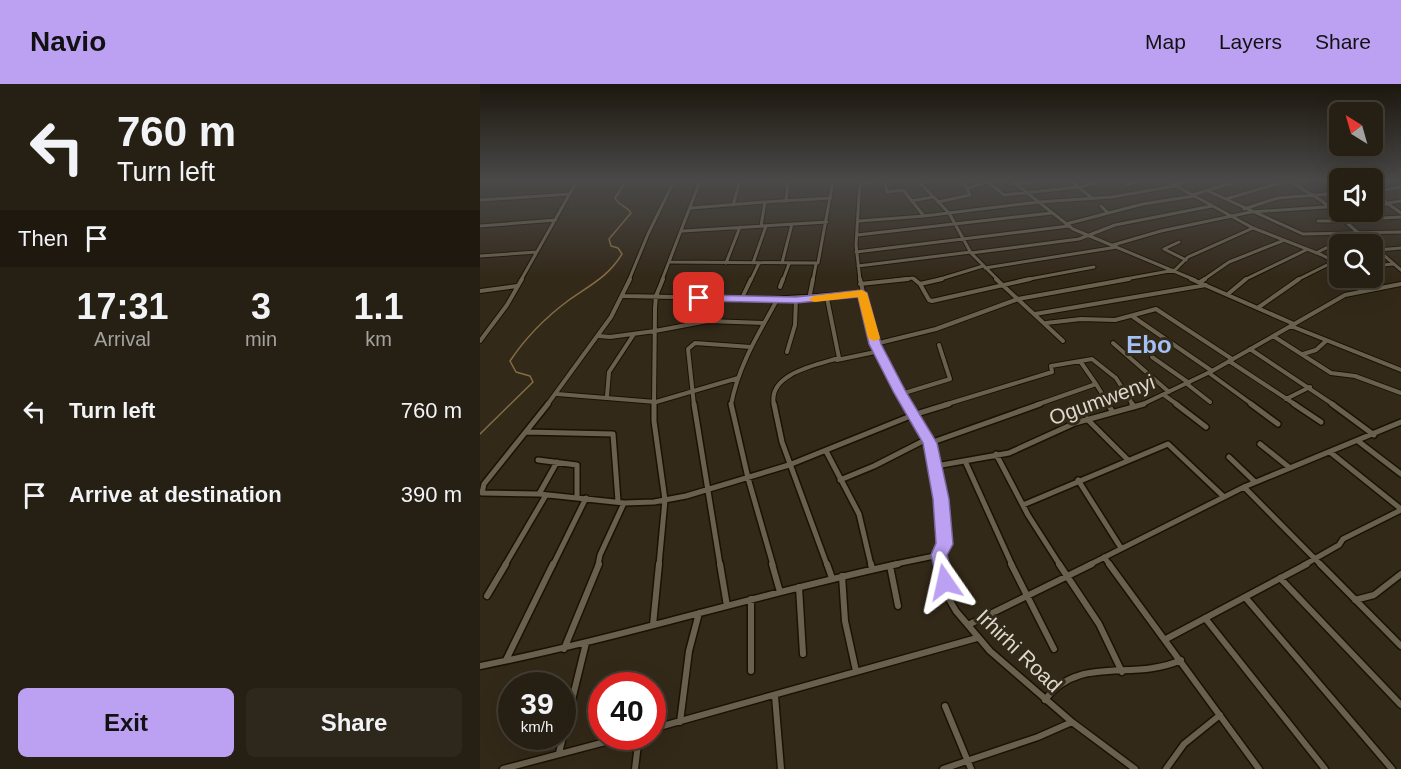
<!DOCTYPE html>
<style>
body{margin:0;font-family:Helvetica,sans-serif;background:#2e271c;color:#f1f3f6;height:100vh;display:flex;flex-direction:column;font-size:22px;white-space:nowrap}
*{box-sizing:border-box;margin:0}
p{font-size:20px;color:#a4a2a0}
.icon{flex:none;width:33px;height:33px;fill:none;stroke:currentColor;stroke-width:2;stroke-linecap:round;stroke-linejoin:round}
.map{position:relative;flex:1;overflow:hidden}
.drawer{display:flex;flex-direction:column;background:#261f13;width:480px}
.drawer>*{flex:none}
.top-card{background:#261f13;color:#f1f3f6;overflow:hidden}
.needle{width:39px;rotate:323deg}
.controls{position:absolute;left:849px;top:18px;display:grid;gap:12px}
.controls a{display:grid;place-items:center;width:54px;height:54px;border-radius:9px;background:#261f13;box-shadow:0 6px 24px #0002,0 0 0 2px #423d33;font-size:30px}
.speed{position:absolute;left:18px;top:588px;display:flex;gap:12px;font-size:30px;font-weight:700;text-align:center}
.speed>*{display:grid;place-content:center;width:78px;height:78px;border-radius:50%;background:#261f13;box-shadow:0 6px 24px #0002,0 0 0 2px #423d33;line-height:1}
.speed small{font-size:15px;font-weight:400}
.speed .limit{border:9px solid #d22;background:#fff;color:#111}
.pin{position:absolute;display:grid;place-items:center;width:51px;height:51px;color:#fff;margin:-26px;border-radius:12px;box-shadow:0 3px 9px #0006}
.me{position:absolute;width:66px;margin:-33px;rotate:349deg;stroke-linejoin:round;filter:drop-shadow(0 0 4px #0008)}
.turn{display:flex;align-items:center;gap:21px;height:126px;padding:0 18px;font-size:27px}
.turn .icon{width:78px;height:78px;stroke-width:2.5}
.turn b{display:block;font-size:42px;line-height:51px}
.then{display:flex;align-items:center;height:57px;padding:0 18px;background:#0003;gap:12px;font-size:22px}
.eta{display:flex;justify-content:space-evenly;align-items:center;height:102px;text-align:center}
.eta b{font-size:36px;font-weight:800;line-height:42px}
.primary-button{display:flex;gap:12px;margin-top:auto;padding:12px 18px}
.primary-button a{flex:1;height:69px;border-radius:9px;background:#bca0f2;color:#111;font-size:24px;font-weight:800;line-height:69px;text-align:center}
.primary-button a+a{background:#2e271c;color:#f1f3f6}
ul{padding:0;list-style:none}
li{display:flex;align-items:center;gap:18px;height:84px;padding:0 18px}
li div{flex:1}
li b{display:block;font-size:22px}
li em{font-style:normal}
header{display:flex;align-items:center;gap:36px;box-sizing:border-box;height:84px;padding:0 30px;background:#bca0f2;color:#111}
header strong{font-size:28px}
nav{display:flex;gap:33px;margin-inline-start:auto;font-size:21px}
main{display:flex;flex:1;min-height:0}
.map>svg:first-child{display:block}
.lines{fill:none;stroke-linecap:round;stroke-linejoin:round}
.stream{stroke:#866e44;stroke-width:1.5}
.minor-far3-casing{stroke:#1a1204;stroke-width:5}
.minor-far2-casing{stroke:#1a1204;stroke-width:6}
.minor-far1-casing{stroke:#1a1204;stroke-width:8}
.minor-casing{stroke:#1a1204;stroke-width:9}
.minor-far3{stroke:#6a604e;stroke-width:3}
.minor-far2{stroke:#6a604e;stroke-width:4}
.minor-far1{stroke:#6a604e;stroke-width:5}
.minor{stroke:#6a604e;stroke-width:6}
.route{fill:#bca0f2;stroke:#7a689d;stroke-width:1.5}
.slow{fill:#f59e0b}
.labels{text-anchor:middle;stroke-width:6;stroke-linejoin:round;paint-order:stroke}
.street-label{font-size:21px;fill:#ddd7cd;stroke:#332919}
.quarter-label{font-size:24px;font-weight:bold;fill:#a3c1f4;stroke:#332919}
</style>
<header>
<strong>Navio</strong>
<nav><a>Map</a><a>Layers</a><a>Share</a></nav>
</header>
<main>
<section class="drawer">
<div class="top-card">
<div class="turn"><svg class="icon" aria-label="left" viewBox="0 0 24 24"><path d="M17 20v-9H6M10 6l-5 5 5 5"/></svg><div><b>760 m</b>Turn left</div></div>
<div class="then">Then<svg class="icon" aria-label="arrive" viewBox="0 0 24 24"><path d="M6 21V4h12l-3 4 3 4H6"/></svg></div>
</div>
<div class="eta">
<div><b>17:31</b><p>Arrival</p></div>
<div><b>3</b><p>min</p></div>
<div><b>1.1</b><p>km</p></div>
</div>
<ul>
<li><svg class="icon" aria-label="left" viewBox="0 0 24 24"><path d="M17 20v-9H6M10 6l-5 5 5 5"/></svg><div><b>Turn left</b></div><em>760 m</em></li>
<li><svg class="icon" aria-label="arrive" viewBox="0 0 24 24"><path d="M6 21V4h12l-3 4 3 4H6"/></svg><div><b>Arrive at destination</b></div><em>390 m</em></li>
</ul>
<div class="primary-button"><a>Exit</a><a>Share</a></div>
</section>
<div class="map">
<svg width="921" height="685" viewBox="0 0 921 685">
<rect width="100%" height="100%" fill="#332919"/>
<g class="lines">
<path class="stream" d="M0,350L53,298L50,292L36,288L30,277C46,253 66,233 89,216C110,201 128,193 142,170L138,164L131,162L129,155L151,129C147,122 139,122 135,114L146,97"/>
<g class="minor-far3-casing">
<path id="minor-far3" d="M380,97L376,161L380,196
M404,97L407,108L423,106L444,132
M438,97L469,129L491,169L518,196
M532,97L593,145L715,196
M591,97L613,115
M687,97L773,144L842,171L860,181
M809,97L842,117L891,160
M508,98L524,111L600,103L622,97
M852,99L860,98
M381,100L399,97
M536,100L557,97
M646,101L658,97
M694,101L709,97
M489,104L510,97
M728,107L823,150L921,148
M892,108L921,129
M892,108L921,103
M712,111L758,97
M746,115L807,97
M0,116L90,110
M306,117L308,97
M431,117L453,113
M458,118L490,111L483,97
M908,119L921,117
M253,121L260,97
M892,121L908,120
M621,122L628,129
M211,124L285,118
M764,125L798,114L860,109
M865,136L921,133
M379,137L444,132L559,118L632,113L695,102
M838,137H866
M586,140L663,120L714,112
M0,142L76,136
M281,142L285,118L351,114
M203,147L347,138
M377,151L572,129
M699,158L684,165L706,176
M633,161L681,147L771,128L860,122
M892,161L921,186
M898,166L921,164
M376,168L589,142
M491,169L599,155L635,141L732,122
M836,169L846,164L860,163
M0,172L57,168
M190,178L338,179L353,97
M246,179L260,143
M273,179L286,142
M302,179L312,140
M378,182L491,168
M892,182L914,180
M505,184L637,163
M880,194L884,196
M41,196L97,97
M149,196L168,150L194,97
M182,196L220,97
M271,196L279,179
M303,196L309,180
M333,196L336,180
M415,196L433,194L435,196
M457,196L503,182
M544,196L614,183
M640,196L695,186L708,173L773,144
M723,196L749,178L802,157
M764,196L826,166
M817,196L853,178"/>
</g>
<g class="minor-far2-casing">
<path id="minor-far2" d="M380,195L395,260L427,321
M434,195L440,200L462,195
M516,195L583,257
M711,195L814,240
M881,195L897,204
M720,198L725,195
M380,200L428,195
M440,200L449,216L452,217L550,195
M300,203L303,195
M0,207L37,202
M748,210L766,195
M143,212L292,215L382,209
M329,215L333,195
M261,216L271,195
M779,223L819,195
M555,230L726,201
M652,232L732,287
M566,239L601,235L635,236L676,225L752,275
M811,242L921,286
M175,247L228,237L284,239
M119,252L130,253L175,247
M793,252L851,289L875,292L921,309
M0,257L27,221L42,195
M633,259L689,308
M395,260L456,245L538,215L649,195
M770,265L854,321
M307,268L315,241L316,216
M823,270L836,266L846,257
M672,273L709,299
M357,276L400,267
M600,277L616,300
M749,277L816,321
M729,289L773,321
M707,300L730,318
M77,310L176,318L258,294
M421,310L470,295L459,261
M684,311L698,321
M127,312L129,288L154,250
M806,315L830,303
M67,321L131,233L150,195
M174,321L175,224L176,212L183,195
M214,321L208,265L215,259L271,263
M251,321C258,283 278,250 297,216
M294,321C287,290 336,281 359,274L347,214
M464,321L572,288L571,282L612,275L636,294L653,321
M556,321L616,300L629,321
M661,321L732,287L865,211L921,200"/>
</g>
<g class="minor-far1-casing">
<path id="minor-far1" d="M68,320L4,400L2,409L59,410L144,419L174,418L206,412L309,381L433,331L469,320
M174,320V337L185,416L179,481
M214,320L240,481
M251,320L268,394L293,481
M294,320L302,358L347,481
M427,320L450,359L461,415L464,460L459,471L461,481
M628,320L632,327
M652,320L654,323
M696,320L726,343
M771,320L798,340
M814,320L841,338
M852,320L894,351
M607,335L648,376
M46,348L133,350L138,417
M878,357L921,390
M450,359L560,320
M780,360L810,384
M346,367L379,430L391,481
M850,368L921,425
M516,370L548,431L580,481
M749,373L775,398
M58,376L97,381V413
M485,377L532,481
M456,382L529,369L595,339L664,320
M360,396L394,382L447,355
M598,396L641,464
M764,403L841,481
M59,410L77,378
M543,421L688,360L744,413
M624,473L630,481
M25,481L66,411
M73,481L106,414
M118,481L120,471L144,419
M411,481L459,471
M609,481L764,403L921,338
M824,481L859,461L863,455L921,426"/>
</g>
<g class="minor-casing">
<path id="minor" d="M240,480L247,522
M292,480L300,508
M347,480L352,494
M391,480L392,485
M461,480L469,515L476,527L510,567L592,638L655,685
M531,480L574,565
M579,480L619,540L642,588
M629,480L779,685
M840,480L921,562
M410,482L418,522
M362,492L365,537L376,587
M800,494L921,621
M319,503L323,570
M7,512L26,480
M765,513L912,685
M271,515V587
M875,516L894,511L921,490
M725,534L845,685
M173,541L179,480
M488,541L612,480
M686,555L827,480
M84,565L119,480
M26,576L73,480
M0,582C141,554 278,510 418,480
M295,612L301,685
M565,616C598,570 653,598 701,576
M465,622L491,685
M200,638L209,567L219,529
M172,645L497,554
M79,669L106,559
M23,685L148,652
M155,685L159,652
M463,685L558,653L592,638
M686,685L704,660L740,631"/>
</g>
<use href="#minor-far3" class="minor-far3"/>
<use href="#minor-far2" class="minor-far2"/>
<use href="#minor-far1" class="minor-far1"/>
<use href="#minor" class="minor"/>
</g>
<linearGradient id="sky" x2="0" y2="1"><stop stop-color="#1c170e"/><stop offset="0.5" stop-color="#4a4949"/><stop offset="1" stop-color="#4a4949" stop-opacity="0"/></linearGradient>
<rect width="921" height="193" fill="url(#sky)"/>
<path class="route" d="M382,206L387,209L401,260L426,308L457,359L469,415L473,460L467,471L474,498L471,504L465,507L459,504L451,471L456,459L453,415L443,359L414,309L389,260L378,213L316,219L219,217L213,214L219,211L316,213Z"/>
<path class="slow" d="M382,206L387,209L400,254L398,256L394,257L388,254L378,213L334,218L329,215L334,212Z"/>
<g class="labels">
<g class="street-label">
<text transform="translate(622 316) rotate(-20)" y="7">Ogumwenyi</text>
<text transform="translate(539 567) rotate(44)" y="7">Irhirhi Road</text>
</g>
<g class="quarter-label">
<text x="669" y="269">Ebo</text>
</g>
</g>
</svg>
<div class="controls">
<a><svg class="needle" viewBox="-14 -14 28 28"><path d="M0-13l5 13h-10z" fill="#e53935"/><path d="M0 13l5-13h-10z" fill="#a4a2a0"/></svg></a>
<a><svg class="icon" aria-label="sound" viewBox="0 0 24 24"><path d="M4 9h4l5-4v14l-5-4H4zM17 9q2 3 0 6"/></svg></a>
<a><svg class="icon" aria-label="search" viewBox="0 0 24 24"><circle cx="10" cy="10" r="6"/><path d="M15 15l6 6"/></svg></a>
</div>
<div class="speed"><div>39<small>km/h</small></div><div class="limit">40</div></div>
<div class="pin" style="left:219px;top:214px;background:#d93025"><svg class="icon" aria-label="arrive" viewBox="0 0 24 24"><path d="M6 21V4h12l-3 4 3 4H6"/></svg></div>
<svg class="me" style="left:465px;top:498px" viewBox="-20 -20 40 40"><path d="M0-17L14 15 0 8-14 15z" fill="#bca0f2" stroke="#fff" stroke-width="4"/></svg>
</div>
</main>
